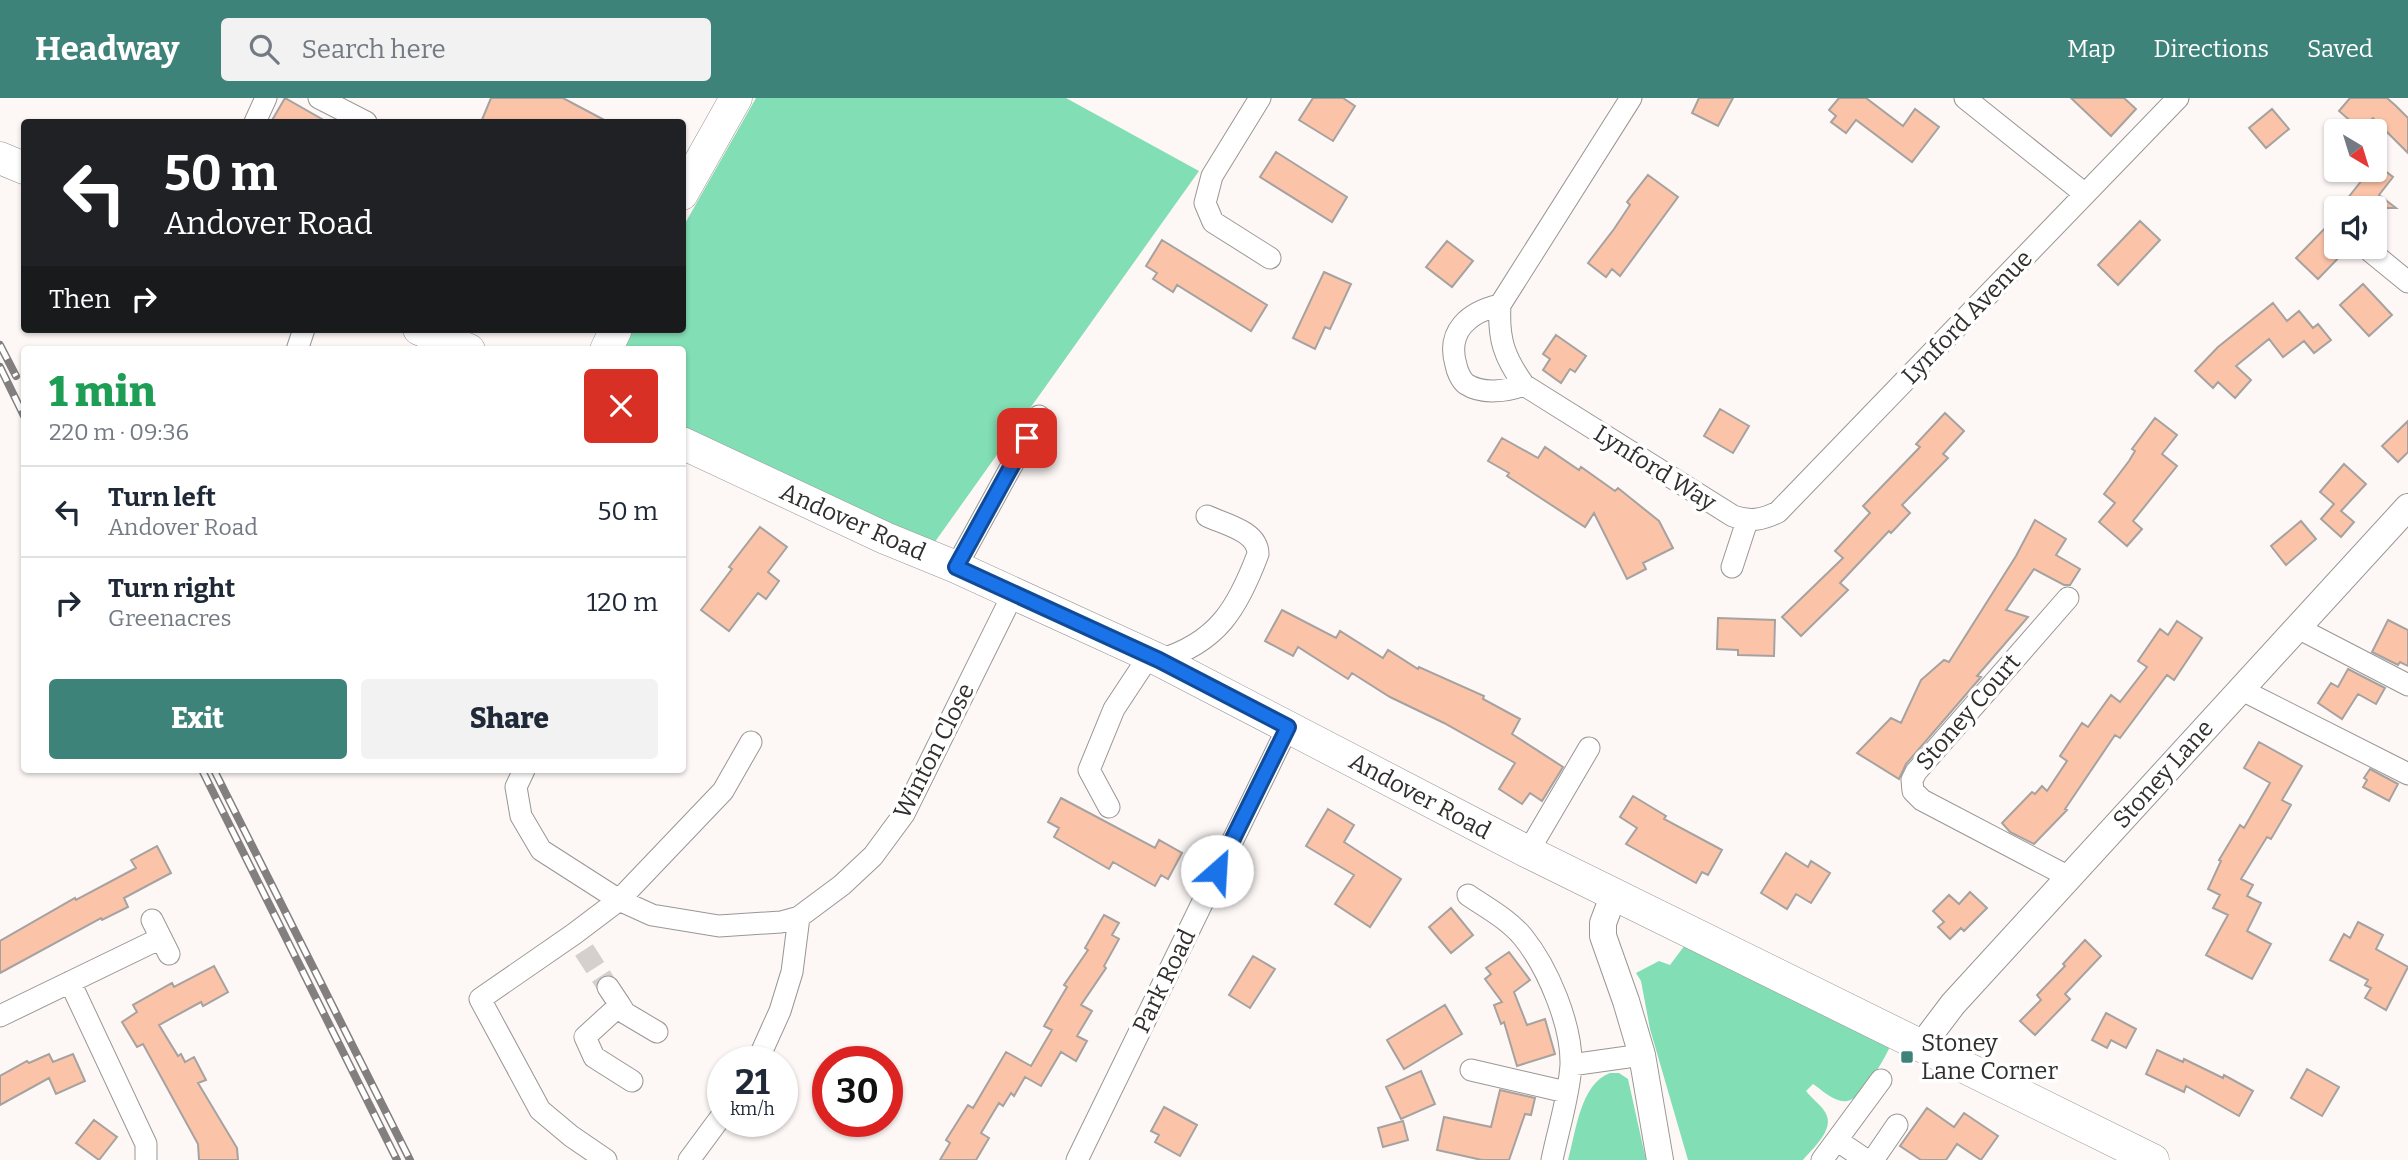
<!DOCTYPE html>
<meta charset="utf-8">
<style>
body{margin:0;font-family:Bitter,serif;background:#f2f2f3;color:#1f2937;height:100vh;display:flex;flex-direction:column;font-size:26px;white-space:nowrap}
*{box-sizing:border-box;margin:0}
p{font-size:23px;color:#747a83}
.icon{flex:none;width:38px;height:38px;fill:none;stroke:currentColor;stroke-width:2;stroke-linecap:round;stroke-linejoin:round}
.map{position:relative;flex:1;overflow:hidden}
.drawer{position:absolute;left:21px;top:248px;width:665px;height:427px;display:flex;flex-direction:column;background:#fff;border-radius:7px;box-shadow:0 2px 5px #0004}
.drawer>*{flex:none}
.hud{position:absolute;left:21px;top:21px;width:665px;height:214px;border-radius:7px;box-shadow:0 2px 5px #0004;background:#202124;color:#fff;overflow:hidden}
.needle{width:46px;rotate:142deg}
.fabs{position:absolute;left:2324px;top:21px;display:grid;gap:14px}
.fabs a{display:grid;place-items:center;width:63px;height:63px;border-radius:7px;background:#fff;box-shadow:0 2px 5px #0004;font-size:35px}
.speed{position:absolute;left:707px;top:948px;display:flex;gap:14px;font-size:35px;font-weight:700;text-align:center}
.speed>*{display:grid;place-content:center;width:91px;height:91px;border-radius:50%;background:#fff;box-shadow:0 2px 5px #0004;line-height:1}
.speed small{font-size:18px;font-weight:400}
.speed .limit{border:10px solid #d22;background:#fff;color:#111}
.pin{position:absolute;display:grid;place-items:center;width:60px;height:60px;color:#fff;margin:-30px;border-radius:14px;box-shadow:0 4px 10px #0006}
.me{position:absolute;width:77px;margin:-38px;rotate:26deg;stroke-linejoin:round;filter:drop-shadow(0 0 5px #0008)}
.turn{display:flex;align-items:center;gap:24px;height:147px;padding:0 28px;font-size:32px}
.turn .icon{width:91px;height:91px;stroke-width:2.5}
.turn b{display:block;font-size:49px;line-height:60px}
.then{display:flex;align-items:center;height:66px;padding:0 28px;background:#0003;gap:14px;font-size:26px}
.round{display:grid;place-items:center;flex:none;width:74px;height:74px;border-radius:7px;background:#f2f2f3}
.summary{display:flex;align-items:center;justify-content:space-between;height:119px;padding:0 28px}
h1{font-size:42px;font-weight:800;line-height:52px;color:#1e9e55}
.action{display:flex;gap:14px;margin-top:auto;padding:14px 28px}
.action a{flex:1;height:80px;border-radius:7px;background:#3e8379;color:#fff;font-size:28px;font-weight:800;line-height:80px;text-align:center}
.action a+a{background:#f2f2f3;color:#1f2937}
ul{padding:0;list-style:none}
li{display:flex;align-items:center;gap:21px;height:91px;padding:0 28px;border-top:2px solid #e0e1e3}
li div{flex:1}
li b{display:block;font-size:26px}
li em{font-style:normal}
header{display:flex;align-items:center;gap:42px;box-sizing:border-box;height:98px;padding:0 35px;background:#3e8379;color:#fff}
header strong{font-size:33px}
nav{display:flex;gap:38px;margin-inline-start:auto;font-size:24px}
.search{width:490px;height:63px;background:#f2f2f3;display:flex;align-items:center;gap:18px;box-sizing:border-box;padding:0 24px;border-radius:7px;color:#747a83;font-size:26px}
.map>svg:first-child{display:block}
.green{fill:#82deb4}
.building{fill:#fbc4a9;stroke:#a6a2a0;stroke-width:2}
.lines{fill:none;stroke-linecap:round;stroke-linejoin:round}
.minor-tunnel{stroke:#d4d0ce;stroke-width:21;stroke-dasharray:21 10;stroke-linecap:butt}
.minor-casing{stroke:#9a9694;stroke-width:23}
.tertiary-casing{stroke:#9a9694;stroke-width:28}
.secondary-casing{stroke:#9a9694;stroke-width:33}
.minor{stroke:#fff;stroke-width:21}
.tertiary{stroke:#fff;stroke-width:26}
.secondary{stroke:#fff;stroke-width:32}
.rail-casing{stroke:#827f7e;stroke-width:8}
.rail{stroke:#fff;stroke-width:5;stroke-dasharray:16;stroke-linecap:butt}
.route-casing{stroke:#114b97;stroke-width:18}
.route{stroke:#1a73e8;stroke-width:12}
.poi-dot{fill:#3e8379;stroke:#fff;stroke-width:2.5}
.labels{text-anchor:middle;stroke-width:7;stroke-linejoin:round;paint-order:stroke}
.street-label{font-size:24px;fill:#312f2e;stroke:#fff}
.poi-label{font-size:24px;fill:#312f2e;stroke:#fff;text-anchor:start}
</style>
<header>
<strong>Headway</strong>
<div class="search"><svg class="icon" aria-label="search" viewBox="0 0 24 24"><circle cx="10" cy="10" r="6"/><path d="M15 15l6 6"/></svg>Search here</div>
<nav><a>Map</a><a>Directions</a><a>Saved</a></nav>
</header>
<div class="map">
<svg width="2408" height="1062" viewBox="0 0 2408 1062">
<rect width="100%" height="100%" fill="#fdf8f6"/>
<path class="green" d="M756,0H1066L1199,73L932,448L683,328L682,252H612L624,231H682L683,129Z
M1688,843L1891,947C1884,961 1863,1001 1847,1003C1835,1005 1822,992 1813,986L1806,993C1811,1000 1820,1006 1825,1014C1836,1031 1813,1050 1803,1062H1688L1650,931L1641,883L1636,875L1659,863L1670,867Z
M1610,975H1619L1628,981L1646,1062H1568C1576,1034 1580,986 1610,975Z"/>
<path class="building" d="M285,0L327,24H271Z
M491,0H563L608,24H481Z
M1313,0H1343L1355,8L1333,43L1299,22Z
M1699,0H1733L1718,28L1692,15Z
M1839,0H1866L1903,28L1915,11L1939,29L1912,64L1856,22L1846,35L1831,24L1836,18L1829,12Z
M2071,0H2124L2136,11L2111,38Z
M2350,0H2387L2396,8L2408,20V55L2373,20L2362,33L2339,13Z
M2272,11L2289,31L2266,50L2249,30Z
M1276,54L1347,99L1332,124L1260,79Z
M2370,72H2384L2393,79L2379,97L2396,110H2340Z
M1648,77L1678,99L1620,178L1612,171L1606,179L1588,165L1614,131L1630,107L1627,104Z
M2336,119V149H2349L2318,181L2296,160Z
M2140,123L2160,142L2118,187L2098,167Z
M1162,142L1267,207L1251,233L1177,187L1173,194L1153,181L1157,175L1146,168Z
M1447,143L1473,163L1452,189L1426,169Z
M1324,174L1351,186L1330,231L1325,229L1315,251L1293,240Z
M2363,186L2392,217L2369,238L2340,207Z
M2273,205L2287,223L2299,213L2313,230L2318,226L2331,242L2314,255L2304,243L2283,259L2269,241L2236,268L2251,282L2235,300L2218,284L2213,290L2195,273L2218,249Z
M1556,237L1586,258L1575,274L1570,271L1561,285L1543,272L1550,261L1543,256Z
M1720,311L1749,328L1733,355L1704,338Z
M1945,315L1964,333L1943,356L1948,360L1902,407L1910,415L1891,435L1889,433L1840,485L1848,492L1801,538L1782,519L1843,460L1835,453L1870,415L1863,408L1920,349L1916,346Z
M2155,320L2177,337L2162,356L2177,368L2133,423L2142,431L2127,448L2099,424L2115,405L2104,396L2129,363L2135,353L2132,351Z
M2408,323V354L2398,364L2382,348Z
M1502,340L1538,360L1545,349L1579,372L1581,369L1615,393L1618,390L1659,423L1673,450L1643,465L1646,471L1627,481L1594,415L1585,429L1507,378L1509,375L1488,363Z
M2344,366L2366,386L2341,413L2354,424L2341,439L2321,421L2334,406L2320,394Z
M2035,422L2066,441L2056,457L2080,471L2070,487H2064L2034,471L2006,512L2028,519L1977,578L1981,579L1906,666L1899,681L1857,655L1891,620L1901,625L1921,582L1944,562L1949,564L2016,458Z
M2301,423L2316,441L2286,467L2271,448Z
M760,429L787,449L768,474L779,483L766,501L758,495L729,533L701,512L732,471L729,469Z
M1282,512L1336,540L1340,533L1383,560L1388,552L1418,571L1419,569L1484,598L1483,601L1520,621L1512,636L1563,669L1542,703L1530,695L1522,706L1499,691L1515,665L1444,625L1390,599L1352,575L1348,581L1298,549L1293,558L1265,543Z
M1718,520L1775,522L1774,558L1738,557V552L1717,551Z
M2388,522L2408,532V568L2400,564L2398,567L2372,554Z
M2177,523L2202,540L2174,582L2167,577L2120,640L2115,637L2065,711L2067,712L2034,746L2010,734L2002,725L2032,694L2035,696L2042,688L2047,693L2067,663L2060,658L2082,625L2088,629L2111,597L2120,604L2147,569L2138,563L2160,531L2168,537Z
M2348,571L2385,590L2376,606L2358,596L2342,621L2318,605L2331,585L2338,589Z
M2259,644L2302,668L2282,702L2291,707L2271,741L2267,739L2241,781L2253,787L2247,798L2261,805L2247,833L2271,846L2252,881L2206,857L2228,817L2213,810L2220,797L2208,791L2221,763L2219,762L2240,727L2244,730L2270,685L2244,670Z
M2370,671L2398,686L2389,703L2363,689L2367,682L2364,680Z
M1633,698L1666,718L1664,721L1722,752L1708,777L1702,774L1696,785L1626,746L1637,730L1620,719Z
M1061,700L1155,750L1159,742L1182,755L1168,781L1161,777L1155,788L1113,764L1109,771L1054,739L1059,730L1048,724Z
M1328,711L1354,727L1344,744L1401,781L1370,829L1335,806L1354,777L1306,748Z
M157,748L171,775L124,800L128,809L102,822L101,820L0,875V843L75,800L76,802L136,770L131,762Z
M1786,755L1808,769L1811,763L1830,775L1811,805L1796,796L1787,811L1761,795Z
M1970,794L1987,810L1964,833L1961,830L1950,841L1938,829L1944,824L1933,813L1949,797L1959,806Z
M1451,810L1473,837L1451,855L1429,829Z
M1104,817L1119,825L1112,837L1119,841L1104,868L1106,870L1081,907L1092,913L1077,938L1087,943L1076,963L1061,954L1041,988L1025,979L1014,998L1011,995L1003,1008L999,1005L981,1035L989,1040L976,1062H940L950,1045L946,1042L968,1007L973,1010L1006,954L1031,968L1052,932L1044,928L1067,889L1064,887L1088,852L1085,850Z
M2358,824L2383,837L2376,851L2408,869L2386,912L2365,900L2371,890L2365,887L2368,882L2330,862L2344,836L2350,840Z
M2085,842L2101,858L2065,896L2070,901L2035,937L2020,923L2041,902L2037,897L2065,868L2063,866Z
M1509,854L1530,882L1514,894L1527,927L1545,921L1555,956L1517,968L1504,924L1501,926L1494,907L1502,904L1485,881L1491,876L1486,870Z
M1253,858L1275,871L1250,910L1229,897Z
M214,868L228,894L203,908L201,904L159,927L178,958L181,956L185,964L194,959L206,982L198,985L237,1050L238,1062H199L198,1046L143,946L137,949L122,924L137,914L133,907L172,885L174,889Z
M1445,907L1462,936L1404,971L1387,942Z
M2106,915L2136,931L2126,950L2111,942L2107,950L2092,942Z
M2157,952L2183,964L2184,961L2223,980L2224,977L2253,993L2239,1018L2186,988L2184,994L2146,976Z
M49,956L53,964L73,956L85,983L56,996L49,980L0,1007V978L27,963L29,965Z
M2307,971L2339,989L2322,1018L2291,1000Z
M1421,973L1435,1006L1401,1021L1386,989Z
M1500,992L1535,1000L1531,1017L1525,1016L1509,1062H1482L1437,1052L1444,1019L1491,1029Z
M1164,1009L1197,1027L1180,1058L1155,1044L1159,1037L1151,1033Z
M1927,1010L1954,1029L1964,1015L1998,1038L1981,1062L1957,1046L1946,1062H1921L1900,1048Z
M94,1022L117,1039L99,1062L76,1045Z
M1403,1023L1408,1042L1383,1049L1378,1030Z"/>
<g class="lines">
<path class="minor-tunnel" d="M584,852L608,889"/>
<g class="minor-casing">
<path id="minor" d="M319,0L366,24
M1260,0L1212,78L1205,105L1213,124L1270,160
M1631,0L1500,207C1498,241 1504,259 1524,287L1733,418C1750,424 1762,422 1778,414L2178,0
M1965,0L2085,96
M255,24L266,0
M2370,153L2408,184
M1500,207C1469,214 1446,233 1456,267C1457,273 1461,282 1466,286C1483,297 1507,293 1524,287
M297,252L304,231
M956,469L1039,318
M1732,469L1747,423
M2068,500L1916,674L1912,682L1913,693L1922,702L2069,779
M2298,530L2408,587
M1159,562C1218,545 1238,509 1258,456C1258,433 1224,426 1207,418
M2240,591L2408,676
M524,672L516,689L521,718L541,752L619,802L652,817L719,828L781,824L799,819L842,787L873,758L904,716L1013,496
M1109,709L1089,672L1114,611L1149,558
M1528,754L1589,650
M1468,797C1487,810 1508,821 1523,839C1548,870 1572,927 1571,967C1569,999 1558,1032 1552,1062
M152,822L169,856
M70,884L146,1046V1062
M608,889L620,907L585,939L594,959L632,983
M620,907L625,915L657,934
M0,918L161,840
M757,964L780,913L792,874L799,819
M1571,967L1642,957
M1471,972L1566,994
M1838,1043L1866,1062
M606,1062L571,1038L540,1012L480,901L574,836L619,802L723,693L751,644
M689,1062L723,1016
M1077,1062L1288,629
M1822,1062L1881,982
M1873,1062L1897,1027"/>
</g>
<g class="tertiary-casing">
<path id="tertiary" d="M1614,796L1603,825V838L1626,903L1642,957L1660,1062
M1922,947L1953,906L2408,409"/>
</g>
<g class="secondary-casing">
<path id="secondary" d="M0,60L24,70
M682,96L736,0
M419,231L469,252
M606,252L616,231
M682,345L885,440L956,469L1159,562L1528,754L2153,1062"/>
</g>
<use href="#minor" class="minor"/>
<use href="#tertiary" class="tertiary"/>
<use href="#secondary" class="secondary"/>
<g class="rail-casing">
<path id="rail" d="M0,247L16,278
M0,269L24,318
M202,672L397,1062
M214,672L410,1062"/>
</g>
<use href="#rail" class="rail"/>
</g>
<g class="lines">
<g class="route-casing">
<path id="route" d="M1027,340L956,469L1159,562L1288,629L1217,773"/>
</g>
<use href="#route" class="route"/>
</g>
<rect class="poi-dot" x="1900" y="952" width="14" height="14" rx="3.5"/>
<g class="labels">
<g class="street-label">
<text transform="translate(1967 219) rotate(-46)" y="8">Lynford Avenue</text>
<text transform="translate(1655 370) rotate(32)" y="8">Lynford Way</text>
<text transform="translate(853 424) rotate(24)" y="8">Andover Road</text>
<text transform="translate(1968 614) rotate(-49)" y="8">Stoney Court</text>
<text transform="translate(934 653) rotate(-63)" y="8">Winton Close</text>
<text transform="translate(2163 676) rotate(-48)" y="8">Stoney Lane</text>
<text transform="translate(1420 698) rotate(28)" y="8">Andover Road</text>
<text transform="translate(1164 883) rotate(-64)" y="8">Park Road</text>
</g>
<g class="poi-label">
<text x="1921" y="953">Stoney<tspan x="1921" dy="28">Lane Corner</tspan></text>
</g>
</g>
</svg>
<div class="fabs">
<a><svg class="needle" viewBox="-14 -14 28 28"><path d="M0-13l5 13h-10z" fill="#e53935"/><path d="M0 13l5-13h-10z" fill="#747a83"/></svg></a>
<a><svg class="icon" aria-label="sound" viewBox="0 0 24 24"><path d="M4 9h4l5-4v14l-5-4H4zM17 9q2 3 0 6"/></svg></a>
</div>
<div class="speed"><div>21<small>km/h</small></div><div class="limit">30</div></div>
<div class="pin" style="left:1027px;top:340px;background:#d93025"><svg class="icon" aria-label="arrive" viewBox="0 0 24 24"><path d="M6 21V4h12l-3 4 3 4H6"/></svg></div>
<svg class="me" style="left:1217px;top:773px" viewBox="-20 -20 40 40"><circle r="19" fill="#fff"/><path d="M0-13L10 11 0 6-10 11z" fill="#1a73e8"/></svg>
<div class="hud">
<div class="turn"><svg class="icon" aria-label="left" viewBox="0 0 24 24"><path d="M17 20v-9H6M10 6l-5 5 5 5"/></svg><div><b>50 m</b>Andover Road</div></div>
<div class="then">Then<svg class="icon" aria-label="right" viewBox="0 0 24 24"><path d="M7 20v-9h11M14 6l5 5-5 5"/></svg></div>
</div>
<section class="drawer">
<div class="summary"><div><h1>1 min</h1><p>220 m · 09:36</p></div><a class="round" style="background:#d93025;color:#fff"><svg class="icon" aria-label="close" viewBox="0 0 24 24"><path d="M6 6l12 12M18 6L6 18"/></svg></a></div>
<ul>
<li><svg class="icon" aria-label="left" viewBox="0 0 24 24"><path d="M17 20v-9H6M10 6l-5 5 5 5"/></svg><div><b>Turn left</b><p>Andover Road</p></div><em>50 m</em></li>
<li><svg class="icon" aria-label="right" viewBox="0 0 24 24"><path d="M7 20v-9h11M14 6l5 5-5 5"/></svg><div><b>Turn right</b><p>Greenacres</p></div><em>120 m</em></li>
</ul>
<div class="action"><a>Exit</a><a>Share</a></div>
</section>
</div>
